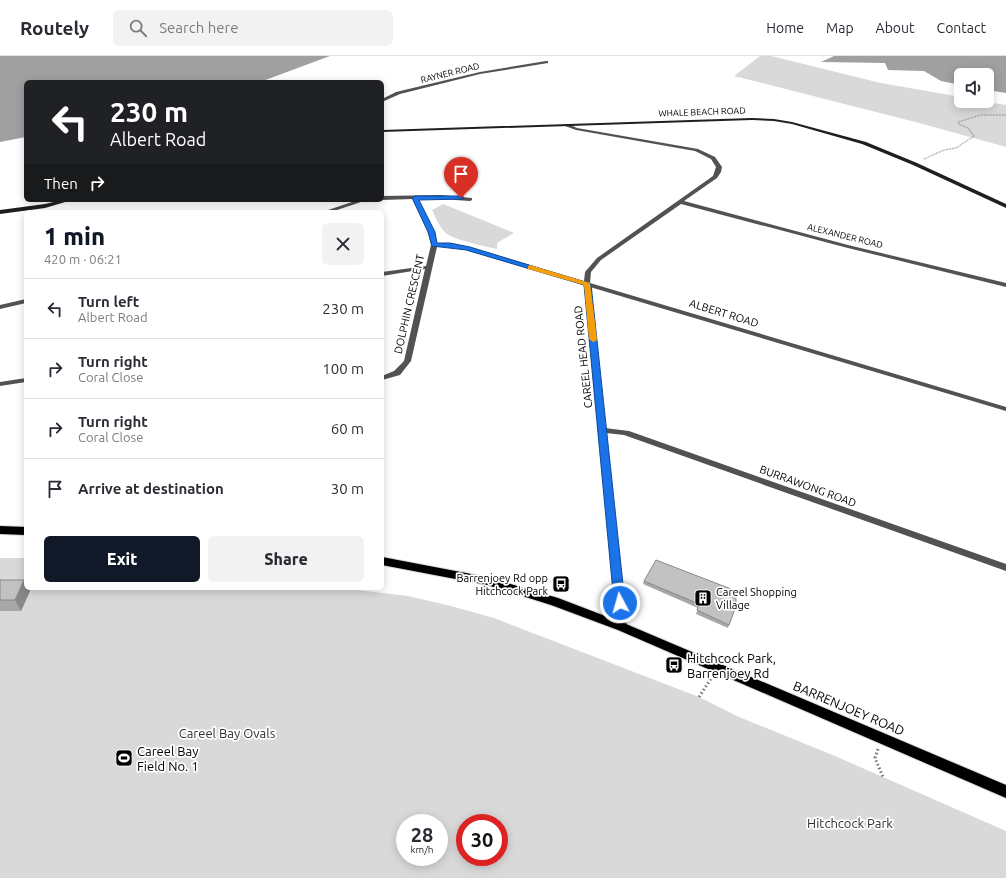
<!DOCTYPE html>
<meta charset="utf-8">
<style>
body{margin:0;font-family:Ubuntu,sans-serif;background:#f2f2f3;color:#2b2b33;height:100vh;display:flex;flex-direction:column;font-size:15px;white-space:nowrap}
*{box-sizing:border-box;margin:0}
p{font-size:13px;color:#7c7c81}
.icon{flex:none;width:22px;height:22px;fill:none;stroke:currentColor;stroke-width:2;stroke-linecap:round;stroke-linejoin:round}
.map{position:relative;flex:1;overflow:hidden}
.drawer{position:absolute;left:24px;top:154px;width:360px;height:380px;display:flex;flex-direction:column;background:#fff;border-radius:6px;box-shadow:0 2px 10px #0003}
.drawer>*{flex:none}
.top-card{position:absolute;left:24px;top:24px;width:360px;height:122px;border-radius:6px;box-shadow:0 2px 10px #0003;background:#202124;color:#fff;overflow:hidden}
.fabs{position:absolute;left:954px;top:12px;display:grid;gap:8px}
.fabs a{display:grid;place-items:center;width:40px;height:40px;border-radius:6px;background:#fff;box-shadow:0 2px 10px #0003;font-size:20px}
.speed{position:absolute;left:396px;top:758px;display:flex;gap:8px;font-size:20px;font-weight:700;text-align:center}
.speed>*{display:grid;place-content:center;width:52px;height:52px;border-radius:50%;background:#fff;box-shadow:0 2px 10px #0003;line-height:1}
.speed small{font-size:10px;font-weight:400}
.speed .limit{border:6px solid #d22;background:#fff;color:#111}
.pin{position:absolute;display:grid;place-items:center;width:34px;height:34px;color:#fff;margin:-41px -17px;border-radius:50% 50% 50% 0;rotate:-45deg;box-shadow:0 0 4px #0007}
.pin .icon{rotate:45deg}
.me{position:absolute;width:44px;margin:-22px;rotate:354deg;stroke-linejoin:round;filter:drop-shadow(0 0 3px #0008)}
.turn{display:flex;align-items:center;gap:14px;height:84px;padding:0 20px;font-size:18px}
.turn .icon{width:52px;height:52px;stroke-width:2.5}
.turn b{display:block;font-size:28px;line-height:34px}
.then{display:flex;align-items:center;height:38px;padding:0 20px;background:#0003;gap:8px;font-size:15px}
.round{display:grid;place-items:center;flex:none;width:42px;height:42px;border-radius:6px;background:#f2f2f3}
.summary{display:flex;align-items:center;justify-content:space-between;height:68px;padding:0 20px}
h1{font-size:24px;font-weight:800;line-height:30px;color:#111827}
.button{display:flex;gap:8px;margin-top:auto;padding:8px 20px}
.button a{flex:1;height:46px;border-radius:6px;background:#111827;color:#fff;font-size:16px;font-weight:800;line-height:46px;text-align:center}
.button a+a{background:#f2f2f3;color:#2b2b33}
ul{padding:0;list-style:none}
li{display:flex;align-items:center;gap:12px;height:60px;padding:0 20px;border-top:1px solid #e1e1e2}
li div{flex:1}
li b{display:block;font-size:15px}
li em{font-style:normal}
header{display:flex;align-items:center;gap:24px;box-sizing:border-box;height:56px;padding:0 20px;background:#fff;border-bottom:1px solid #e1e1e2}
header strong{font-size:19px}
nav{display:flex;gap:22px;margin-inline-start:auto;font-size:14px}
.search{width:280px;height:36px;background:#f2f2f3;display:flex;align-items:center;gap:10px;box-sizing:border-box;padding:0 14px;border-radius:6px;color:#7c7c81;font-size:15px}
.map>svg:first-child{display:block}
.green{fill:#d9d9d9;fill-rule:evenodd}
.water{fill:#a0a0a0}
.lines{fill:none;stroke-linecap:round;stroke-linejoin:round}
.primary-casing{stroke:#dbdbdb;stroke-width:2}
.path-far1{stroke:#747474;stroke-width:1.5;stroke-dasharray:0.5 1;stroke-linecap:butt}
.path{stroke:#747474;stroke-width:3;stroke-dasharray:1.5 2.5;stroke-linecap:butt}
.street{fill:#525252;fill-rule:evenodd}
.secondary{fill:#1f1f1f;fill-rule:evenodd}
.primary{fill:#000;fill-rule:evenodd}
.wall{fill:#a7a7a7}
.shaded-wall{fill:#888}
.building{fill:#c2c2c2;stroke:#888}
.route{fill:#1a73e8;stroke:#114b97}
.slow{fill:#f59e0b}
.labels{text-anchor:middle;stroke-width:3.5;stroke-linejoin:round;paint-order:stroke}
.far-street-label{font-size:9px;fill:#000;stroke:#fff}
.street-label{font-size:11px;fill:#000;stroke:#fff}
.poi-label{font-size:11px;fill:#000;stroke:#fff;text-anchor:end}
.near-poi-label{font-size:13px;fill:#000;stroke:#fff;text-anchor:start}
.near-street-label{font-size:13px;fill:#000;stroke:#fff}
.near-park-label{font-size:13px;fill:#303030;stroke:#fff}
</style>
<header>
<strong>Routely</strong>
<div class="search"><svg class="icon" aria-label="search" viewBox="0 0 24 24"><circle cx="10" cy="10" r="6"/><path d="M15 15l6 6"/></svg>Search here</div>
<nav><a>Home</a><a>Map</a><a>About</a><a>Contact</a></nav>
</header>
<div class="map">
<svg width="1006" height="822" viewBox="0 0 1006 822">
<rect width="100%" height="100%" fill="#fff"/>
<path class="green" d="M760,0H771L881,27L961,41V45H981L1006,49V91L923,68L734,20Z
M443,148L514,177L497,187V193C484,190 458,185 447,178C440,173 436,162 432,154Z
M0,502H26V532H340L408,540L451,550L494,562L699,641L739,661L835,700L1006,775V822H0ZM405,767H439V801H405ZM465,767H499V801H465Z"/>
<path class="water" d="M0,0H330L260,26H26V81L0,86Z
M834,0H1006V37L987,34V19H961V29L941,25L924,15L888,14L885,7L821,6Z"/>
<g class="lines">
<g class="primary-casing">
<path id="primary" d="M0,470L26,471V479L0,478Z
M382,501L487,521L558,542L626,568L1006,729V742L618,574L551,549L487,529L382,509Z"/>
</g>
<path class="path-far1" d="M924,103L944,94L956,92L974,80L968,72L959,68L958,66L981,59H1006"/>
<path class="path" d="M699,641L712,621
M878,693L875,702L883,721"/>
<path class="street" d="M546,5H548V7L480,18L400,38L382,46V43L396,36L480,16Z
M565,68H569L577,72L698,93L715,101L722,111L721,116L717,122L684,145L848,189L1006,227V231L844,191L681,148L601,204L591,216L590,227L1006,351V355L590,231L605,372L629,375L1006,508V515L624,379L606,377L627,571L625,574L622,575L619,574L617,571L584,229L466,194L450,191H437L411,305L400,319L382,324V320L394,315L404,305L425,213L382,220V216L426,210L431,189L428,176L413,143L382,144V140L441,139L472,142V144L470,145L441,143H418L434,176L437,187H450L469,191L584,225L585,216L597,202L713,120L716,111L711,103L695,95L576,74L565,70Z
M358,144H367L331,156H322Z
M26,243V247L0,253V249Z
M26,322V326L0,330V326Z"/>
<path class="secondary" d="M752,62L774,63L792,66L866,86L917,107L1006,148V152L913,109L862,88L792,68L774,65L752,64L382,76V74Z
M62,144H72L45,152L0,158V154L45,148Z"/>
<use href="#primary" class="primary"/>
</g>
<path class="wall" d="M0,524H24L26,528V532H28L30,535L21,555H0Z
M644,525L735,553L728,572L696,558L698,552L643,528Z"/>
<path class="shaded-wall" d="M24,524L26,528V532H28L30,535L21,555L15,544Z"/>
<path class="building" d="M656,504L731,533L736,543V550L729,569L697,554L699,548L644,525Z
M0,524H24L15,544H0Z"/>
<path class="route" d="M461,140H463V143L419,144L435,176L437,187H450L470,191L591,228L625,547L623,550L620,551L616,550L614,547L584,229L466,194L432,190L428,176L412,142L415,140Z"/>
<path class="slow" d="M530,209L590,227L597,283L596,285L593,286L589,283L584,229L528,213V210Z"/>
<defs>
<g id="bus-square" transform="scale(0.9)"><rect x="-9" y="-9" width="18" height="18" rx="4" fill="#000" stroke="#fff"/><path d="M-5-6H5V4H4V6H2V4H-2V6H-4V4H-5ZM-3.5-4V0h7V-4ZM-3.5 1.2v1.5H-2V1.2ZM2 1.2v1.5H3.5V1.2Z" fill="#fff"/></g>
<g id="building-square" transform="scale(0.9)"><rect x="-9" y="-9" width="18" height="18" rx="4" fill="#000" stroke="#fff"/><path d="M-4-6H4V6H1V3H-1V6H-4ZM-2.5-4.3h1.7v1.8h-1.7ZM.8-4.3h1.7v1.8H.8ZM-2.5-1h1.7V.8h-1.7ZM.8-1h1.7V.8H.8Z" fill="#fff"/></g>
<g id="stadium-square" transform="scale(0.9)"><rect x="-9" y="-9" width="18" height="18" rx="4" fill="#000" stroke="#fff"/><path d="M0-5a6.5 5 0 1 0 0 10a6.5 5 0 1 0 0-10ZM-3.5-1.8h7v3.6h-7Z" fill="#fff"/></g>
</defs>
<g fill-rule="evenodd">
<use href="#bus-square" x="561" y="528"/>
<use href="#building-square" x="703" y="542"/>
<use href="#bus-square" x="674" y="609"/>
<use href="#stadium-square" x="124" y="702"/>
</g>
<g class="labels">
<g class="far-street-label">
<text transform="translate(450 17) rotate(-14)" y="3">RAYNER ROAD</text>
<text transform="translate(702 56) rotate(-2)" y="3">WHALE BEACH ROAD</text>
<text transform="translate(845 180) rotate(14)" y="3">ALEXANDER ROAD</text>
</g>
<g class="street-label">
<text transform="translate(409 248) rotate(-77)" y="4">DOLPHIN CRESCENT</text>
<text transform="translate(724 257) rotate(17)" y="4">ALBERT ROAD</text>
<text transform="translate(583 301) rotate(-96)" y="4">CAREEL HEAD ROAD</text>
<text transform="translate(808 430) rotate(20)" y="4">BURRAWONG ROAD</text>
</g>
<g class="poi-label">
<text x="548" y="526">Barrenjoey Rd opp<tspan x="548" dy="13">Hitchcock Park</tspan></text>
<text x="716" y="540" text-anchor="start">Careel Shopping<tspan x="716" dy="13">Village</tspan></text>
</g>
<g class="near-poi-label">
<text x="687" y="607">Hitchcock Park,<tspan x="687" dy="15">Barrenjoey Rd</tspan></text>
<text x="137" y="700">Careel Bay<tspan x="137" dy="15">Field No. 1</tspan></text>
</g>
<g class="near-street-label">
<text transform="translate(849 652) rotate(23)" y="5">BARRENJOEY ROAD</text>
</g>
<g class="near-park-label">
<text x="227" y="682">Careel Bay Ovals</text>
<text x="850" y="772">Hitchcock Park</text>
</g>
</g>
</svg>
<div class="fabs">
<a><svg class="icon" aria-label="sound" viewBox="0 0 24 24"><path d="M4 9h4l5-4v14l-5-4H4zM17 9q2 3 0 6"/></svg></a>
</div>
<div class="speed"><div>28<small>km/h</small></div><div class="limit">30</div></div>
<div class="pin" style="left:461px;top:142px;background:#d93025"><svg class="icon" aria-label="arrive" viewBox="0 0 24 24"><path d="M6 21V4h12l-3 4 3 4H6"/></svg></div>
<svg class="me" style="left:620px;top:547px" viewBox="-20 -20 40 40"><circle r="17" fill="#1a73e8" stroke="#fff" stroke-width="3"/><path d="M0-11L8 9 0 5-8 9z" fill="#fff"/></svg>
<div class="top-card">
<div class="turn"><svg class="icon" aria-label="left" viewBox="0 0 24 24"><path d="M17 20v-9H6M10 6l-5 5 5 5"/></svg><div><b>230 m</b>Albert Road</div></div>
<div class="then">Then<svg class="icon" aria-label="right" viewBox="0 0 24 24"><path d="M7 20v-9h11M14 6l5 5-5 5"/></svg></div>
</div>
<section class="drawer">
<div class="summary"><div><h1>1 min</h1><p>420 m · 06:21</p></div><a class="round"><svg class="icon" aria-label="close" viewBox="0 0 24 24"><path d="M6 6l12 12M18 6L6 18"/></svg></a></div>
<ul>
<li><svg class="icon" aria-label="left" viewBox="0 0 24 24"><path d="M17 20v-9H6M10 6l-5 5 5 5"/></svg><div><b>Turn left</b><p>Albert Road</p></div><em>230 m</em></li>
<li><svg class="icon" aria-label="right" viewBox="0 0 24 24"><path d="M7 20v-9h11M14 6l5 5-5 5"/></svg><div><b>Turn right</b><p>Coral Close</p></div><em>100 m</em></li>
<li><svg class="icon" aria-label="right" viewBox="0 0 24 24"><path d="M7 20v-9h11M14 6l5 5-5 5"/></svg><div><b>Turn right</b><p>Coral Close</p></div><em>60 m</em></li>
<li><svg class="icon" aria-label="arrive" viewBox="0 0 24 24"><path d="M6 21V4h12l-3 4 3 4H6"/></svg><div><b>Arrive at destination</b></div><em>30 m</em></li>
</ul>
<div class="button"><a>Exit</a><a>Share</a></div>
</section>
</div>
